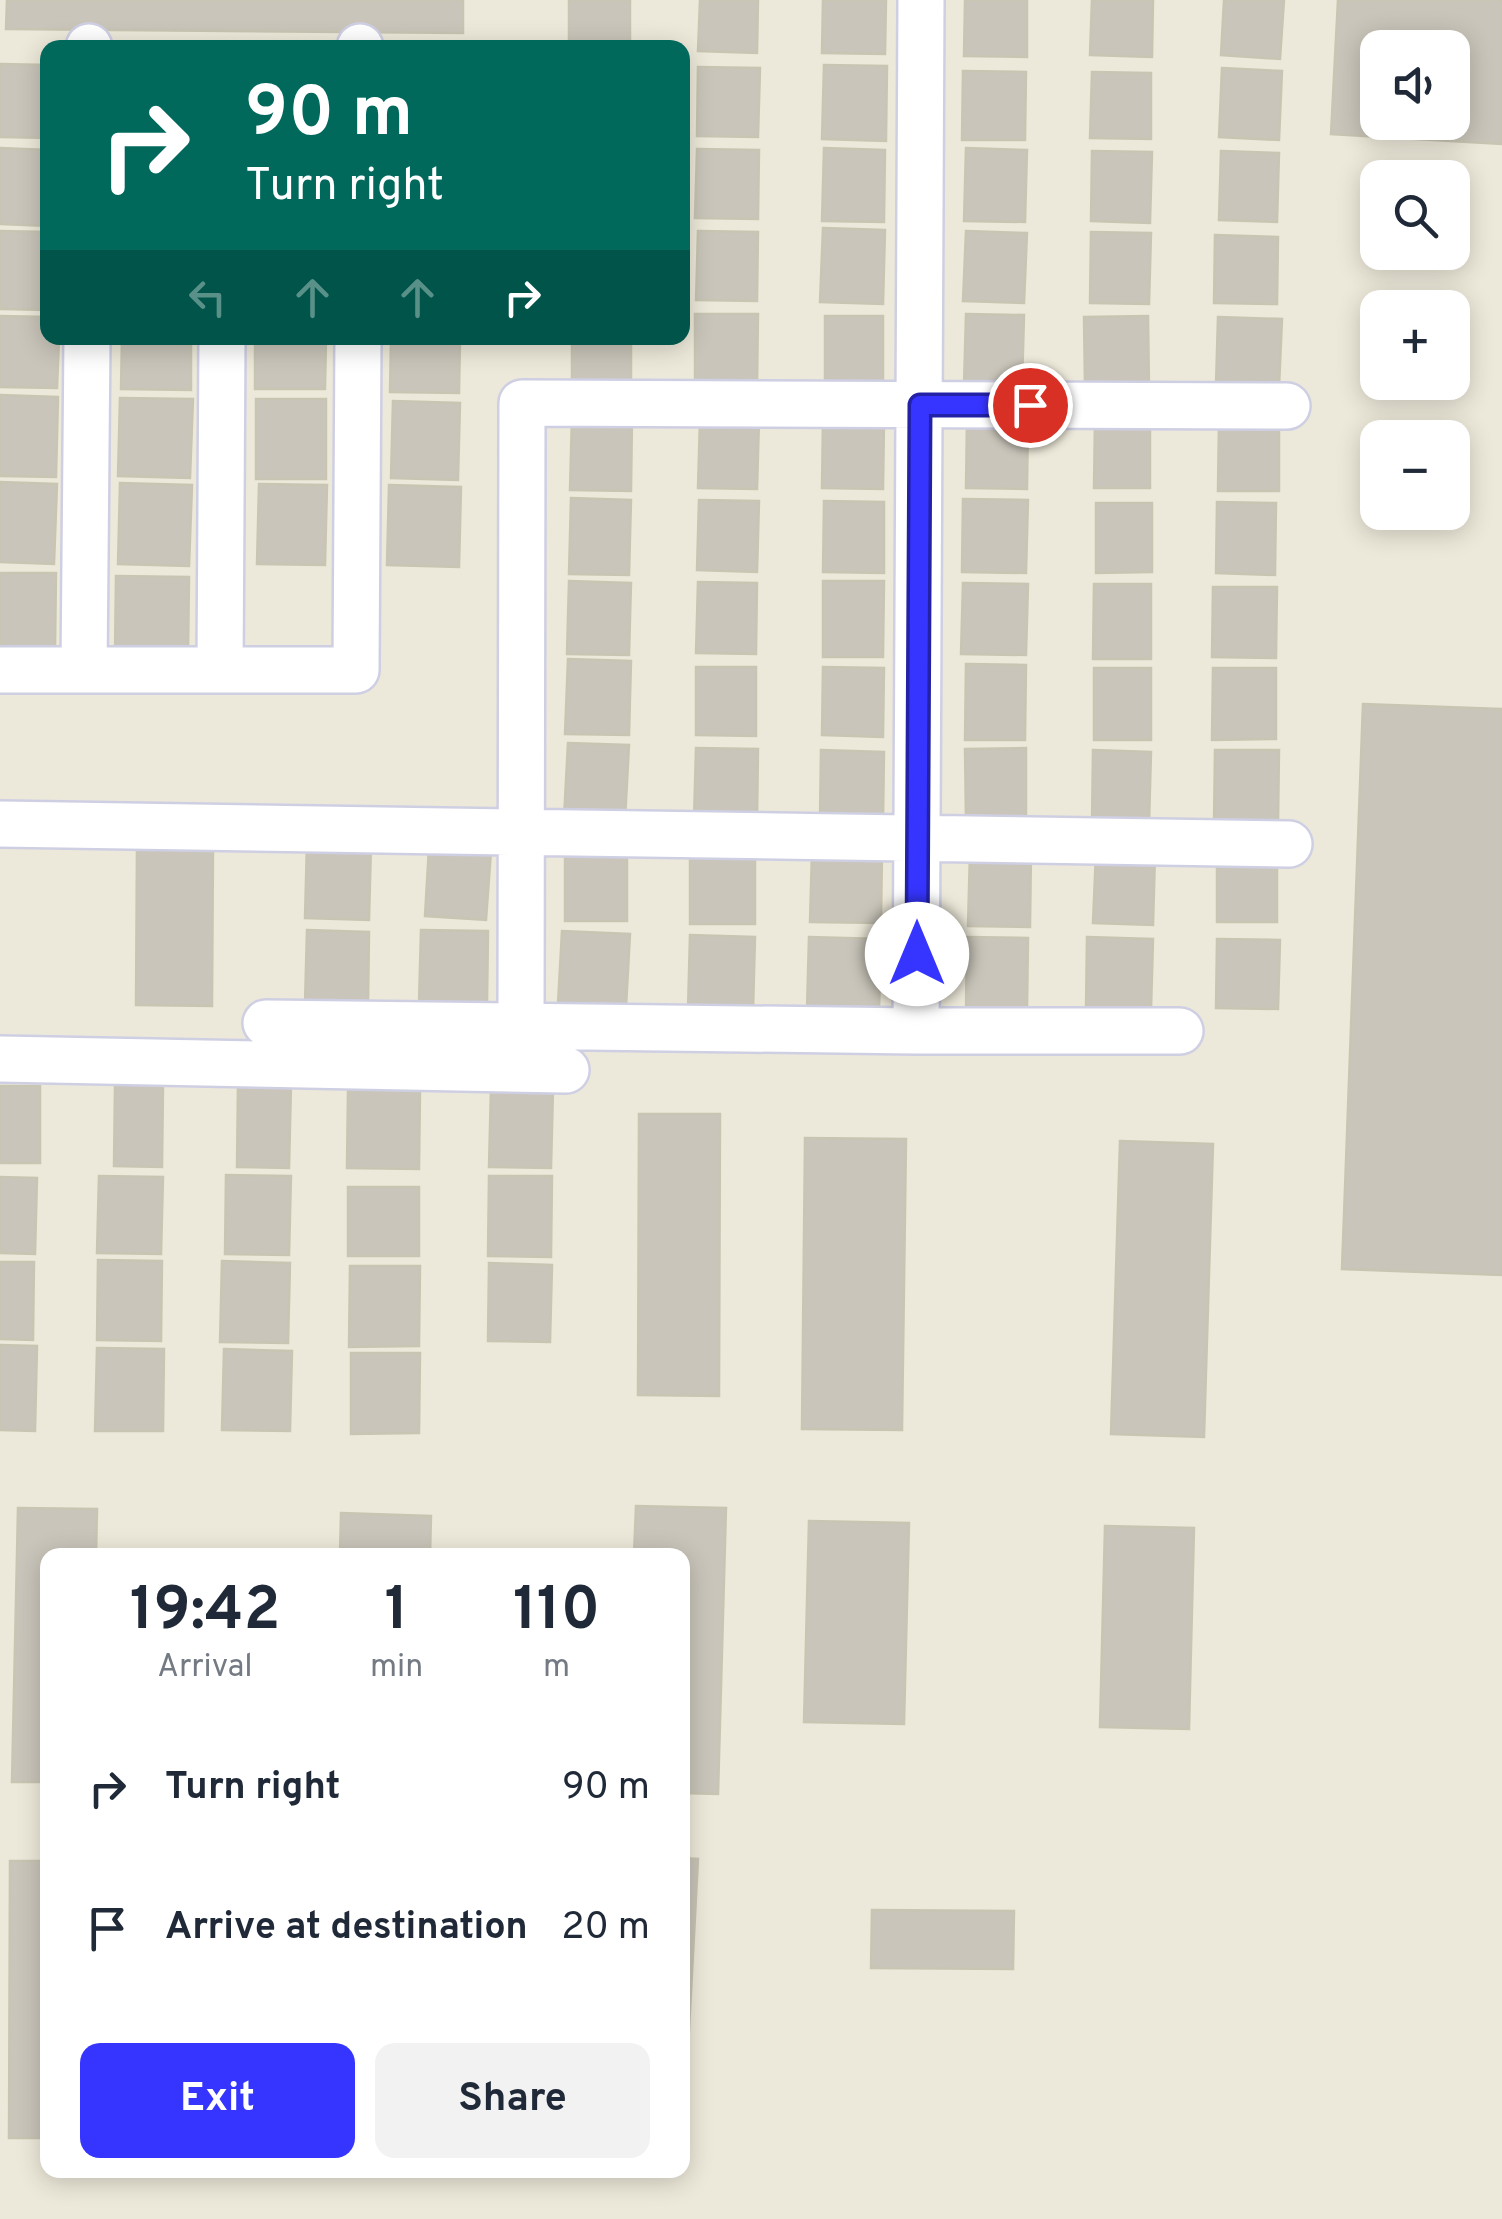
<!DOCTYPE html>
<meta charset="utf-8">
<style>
body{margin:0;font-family:Overpass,sans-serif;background:#f2f2f3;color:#1f2937;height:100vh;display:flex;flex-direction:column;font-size:38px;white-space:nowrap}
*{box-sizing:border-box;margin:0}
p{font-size:32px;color:#747a83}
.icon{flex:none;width:55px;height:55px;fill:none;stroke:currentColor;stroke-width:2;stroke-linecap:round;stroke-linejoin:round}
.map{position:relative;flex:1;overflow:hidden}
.panel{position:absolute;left:40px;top:1548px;width:650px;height:630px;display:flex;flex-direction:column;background:#fff;border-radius:20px;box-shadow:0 5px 25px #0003}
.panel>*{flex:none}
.banner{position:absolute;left:40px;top:40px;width:650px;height:305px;border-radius:20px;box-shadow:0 5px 25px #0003;background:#00695c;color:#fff;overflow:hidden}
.controls{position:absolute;left:1360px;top:30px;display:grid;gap:20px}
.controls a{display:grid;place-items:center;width:110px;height:110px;border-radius:20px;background:#fff;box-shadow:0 5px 25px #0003;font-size:50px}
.pin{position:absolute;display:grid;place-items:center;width:85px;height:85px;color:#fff;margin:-42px;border:5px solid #fff;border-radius:50%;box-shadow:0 2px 10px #0007}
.me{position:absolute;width:110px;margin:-55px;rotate:0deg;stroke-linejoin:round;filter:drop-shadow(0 0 8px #0008)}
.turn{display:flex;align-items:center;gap:35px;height:210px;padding:0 40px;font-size:45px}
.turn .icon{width:130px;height:130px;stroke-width:2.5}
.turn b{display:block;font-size:70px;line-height:85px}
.lanes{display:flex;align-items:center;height:95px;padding:0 40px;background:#0003;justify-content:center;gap:50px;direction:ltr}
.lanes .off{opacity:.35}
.eta{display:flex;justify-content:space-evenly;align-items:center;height:170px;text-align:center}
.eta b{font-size:60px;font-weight:700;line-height:70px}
.primary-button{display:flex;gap:20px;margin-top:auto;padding:20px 40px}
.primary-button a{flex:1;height:115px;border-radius:20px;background:#3635ff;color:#fff;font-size:40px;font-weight:700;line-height:115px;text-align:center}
.primary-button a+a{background:#f2f2f3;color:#1f2937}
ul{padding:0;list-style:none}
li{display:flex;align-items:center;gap:30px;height:140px;padding:0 40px}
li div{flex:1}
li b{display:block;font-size:38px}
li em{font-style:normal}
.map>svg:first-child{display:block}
.building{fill:#c9c5ba;stroke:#c9c5b3;stroke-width:2.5;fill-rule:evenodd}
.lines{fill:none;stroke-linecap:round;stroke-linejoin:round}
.minor-casing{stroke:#cfcfe4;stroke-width:50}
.minor{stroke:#fff;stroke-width:45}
.route-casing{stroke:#2322a6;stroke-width:25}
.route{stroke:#3635ff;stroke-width:18}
</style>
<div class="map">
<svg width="1502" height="2219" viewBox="0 0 1502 2219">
<rect width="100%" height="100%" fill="#ede9da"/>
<path class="building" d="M7,0H463V33L6,29Z
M569,0H630V48H569Z
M700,0H758L757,53L698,51Z
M823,0H886L885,54L822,53Z
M965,0H1027V57L964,56Z
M1092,0H1153L1152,57L1090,55Z
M1224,0H1284L1280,59L1221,55Z
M1338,0H1502V144L1331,134ZM1378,48H1452V122H1378Z
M0,64L48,65V138L0,137Z
M824,65L887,66L886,141L822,139Z
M698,67L760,68L758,137L697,136Z
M1222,68L1282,71L1279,140L1219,137Z
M963,71L1026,72L1025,140H962Z
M1092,72L1151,73V139L1090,138Z
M0,148L48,150V226L0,224Z
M824,148L885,150L884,222L822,221Z
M966,148L1027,150L1025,222L964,221Z
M697,149L759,150L758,219L695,218Z
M1092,151L1152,152L1150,223L1091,221Z
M1221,151L1279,153L1277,222L1219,220Z
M823,228L885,230L883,304L820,302Z
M0,231L48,232V310L0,309Z
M698,231L758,232L757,301L696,300Z
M966,231L1027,233L1024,303L963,301Z
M1091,232L1151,233L1149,304L1090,303Z
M1215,235L1278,237L1277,304L1214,303Z
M695,314H758L757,386L695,385Z
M966,314L1024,315L1022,387L964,386Z
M0,316L48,317V338H59L57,388L0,387Z
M825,316H883V389L825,388Z
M1148,316L1149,387H1085L1084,317Z
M1218,317L1282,319L1279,387L1216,385Z
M122,338H191V390L121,389Z
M255,338H326L325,389H255Z
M391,338H460L459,393L390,392Z
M572,338H631V384H572Z
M0,395L58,397L56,477L0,476Z
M120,398L193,399L190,478L118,476Z
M256,399H326V479H256Z
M393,401L460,403L458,480L391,478Z
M572,417L632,418L631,491L570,490Z
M700,419L759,420L757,489L698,488Z
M823,419L884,421L883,489L822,488Z
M967,419L1028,420L1027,489L966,488Z
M1095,419H1150V488H1094Z
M1219,421H1279V491H1218Z
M0,482L57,484L54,564L0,562Z
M120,483L192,485L189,566L118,564Z
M259,484L327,485L325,565L257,564Z
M389,485L461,487L459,567L387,565Z
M571,498L631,500L629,575L569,574Z
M963,499L1028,500L1026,573L962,572Z
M699,500L759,501L757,572L697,570Z
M824,501L884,502V573L823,572Z
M1217,502L1276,503L1275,575L1216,573Z
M1096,503H1152V572L1096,573Z
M0,573H56L55,651H0Z
M116,576L189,577L188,654L115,653Z
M569,581L631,583L629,655L567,654Z
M823,581H884L883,657H823Z
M698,582L757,583L756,654L696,653Z
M963,583L1028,584L1026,655L961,654Z
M1094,584H1151V659H1093Z
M1213,587H1277L1276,658L1212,657Z
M568,659L631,661L629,735L565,734Z
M966,664L1026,665L1025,740H965Z
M696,667H756V736L696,735Z
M823,667L884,668L883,737L822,735Z
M1094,668H1151V740H1094Z
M1213,668H1276V739L1212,740Z
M1363,704L1502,709V1275L1342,1269Z
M568,743L629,745L625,820L564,818Z
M696,748L758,749L757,821L694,820Z
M1026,748V821H966L965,749Z
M821,750L884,752L883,821L820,819Z
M1093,750L1151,752L1149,824L1092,823Z
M1215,750H1279L1278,824H1214Z
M307,843L371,844L369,920L305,918Z
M137,845H213L212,1006L136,1005Z
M429,847L491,851L486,920L425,916Z
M565,850L627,851V921H565Z
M812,852L882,853L881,923L810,922Z
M970,852L1031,853L1030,927L968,926Z
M1096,852L1155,854L1153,925L1093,923Z
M755,853V924H690V854Z
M1217,859H1277V922H1217Z
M307,930L369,932L368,1005L305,1004Z
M421,930L488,931L487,1004L419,1003Z
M562,931L630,934L626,1007L558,1004Z
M690,935L755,937L753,1011L688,1010Z
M809,937L881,939L879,1011L807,1010Z
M967,937L1028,938L1027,1011L966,1010Z
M1087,937L1153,939L1151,1010H1086Z
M1217,939L1280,940L1278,1009L1216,1008Z
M238,1084L291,1085L289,1168L237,1167Z
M115,1085L163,1086L162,1167L114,1166Z
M0,1086H40V1163H0Z
M491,1088L553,1089L551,1168L489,1167Z
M348,1090H420L419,1169L347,1168Z
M639,1114H720L719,1396L638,1395Z
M805,1138L906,1139L902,1430L802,1429Z
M1120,1141L1213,1144L1204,1437L1111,1434Z
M226,1175L291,1176L289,1255L225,1254Z
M99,1176L163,1177L161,1254L97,1253Z
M489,1176H552L551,1257L488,1256Z
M0,1177L37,1178L35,1254L0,1253Z
M348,1187H419V1256H348Z
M98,1260L162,1261L161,1341L97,1340Z
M222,1261L290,1263L288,1343L220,1342Z
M0,1262H34L33,1340L0,1339Z
M489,1263L552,1265L550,1342L488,1341Z
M350,1266H420L419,1346L349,1347Z
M0,1345L37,1346L35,1431L0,1430Z
M97,1348L164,1349L163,1431H95Z
M224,1349L292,1351L290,1431L222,1430Z
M351,1353H420L419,1433L351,1434Z
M636,1506L726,1508L718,1794L682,1793V1555H634Z
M18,1508L97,1509L96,1555H48V1782H12Z
M341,1513L431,1516L430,1555H340Z
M809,1521L909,1523L904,1724L804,1722Z
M1105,1526L1194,1528L1189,1729L1100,1727Z
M682,1858L698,1859L683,2143H682Z
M10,1861H48V2138H9Z
M872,1910L1014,1911L1013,1969L871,1968Z"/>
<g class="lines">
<g class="minor-casing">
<path id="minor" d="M89,48V47
M360,48V47
M0,670H356L358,338
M84,670L87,338
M220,670L222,338
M0,824L1289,844
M266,1023L916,1031H1180
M521,1027L522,403L1287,406
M916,1031L921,0
M0,1059L566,1070"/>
</g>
<use href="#minor" class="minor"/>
</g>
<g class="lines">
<g class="route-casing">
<path id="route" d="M917,954L920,405H1030"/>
</g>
<use href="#route" class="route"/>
</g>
</svg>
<div class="controls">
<a><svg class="icon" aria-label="sound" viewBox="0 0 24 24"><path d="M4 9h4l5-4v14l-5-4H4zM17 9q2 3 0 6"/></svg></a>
<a><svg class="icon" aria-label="search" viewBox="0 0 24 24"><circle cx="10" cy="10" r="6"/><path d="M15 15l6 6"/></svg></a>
<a>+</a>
<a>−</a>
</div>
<div class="pin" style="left:1030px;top:405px;background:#d93025"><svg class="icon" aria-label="arrive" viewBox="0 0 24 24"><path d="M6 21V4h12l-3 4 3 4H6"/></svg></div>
<svg class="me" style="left:917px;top:954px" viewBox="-20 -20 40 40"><circle r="19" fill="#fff"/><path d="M0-13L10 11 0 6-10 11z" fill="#3635ff"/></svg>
<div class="banner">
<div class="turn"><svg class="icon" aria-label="right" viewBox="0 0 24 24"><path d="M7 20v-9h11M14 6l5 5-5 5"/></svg><div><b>90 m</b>Turn right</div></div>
<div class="lanes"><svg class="icon off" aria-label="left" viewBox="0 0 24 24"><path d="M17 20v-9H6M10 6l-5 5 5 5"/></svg><svg class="icon off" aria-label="ahead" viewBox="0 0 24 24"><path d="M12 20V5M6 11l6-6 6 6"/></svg><svg class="icon off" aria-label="ahead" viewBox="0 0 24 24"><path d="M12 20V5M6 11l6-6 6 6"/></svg><svg class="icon" aria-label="right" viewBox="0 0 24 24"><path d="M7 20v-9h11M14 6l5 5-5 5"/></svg></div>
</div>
<section class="panel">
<div class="eta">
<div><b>19:42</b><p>Arrival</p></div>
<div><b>1</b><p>min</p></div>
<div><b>110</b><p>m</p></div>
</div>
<ul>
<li><svg class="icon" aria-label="right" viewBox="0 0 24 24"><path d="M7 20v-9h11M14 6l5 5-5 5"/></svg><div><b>Turn right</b></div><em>90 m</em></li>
<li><svg class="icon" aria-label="arrive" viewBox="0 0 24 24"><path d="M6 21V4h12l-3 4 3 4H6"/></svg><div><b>Arrive at destination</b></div><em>20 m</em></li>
</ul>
<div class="primary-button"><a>Exit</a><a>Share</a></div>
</section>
</div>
